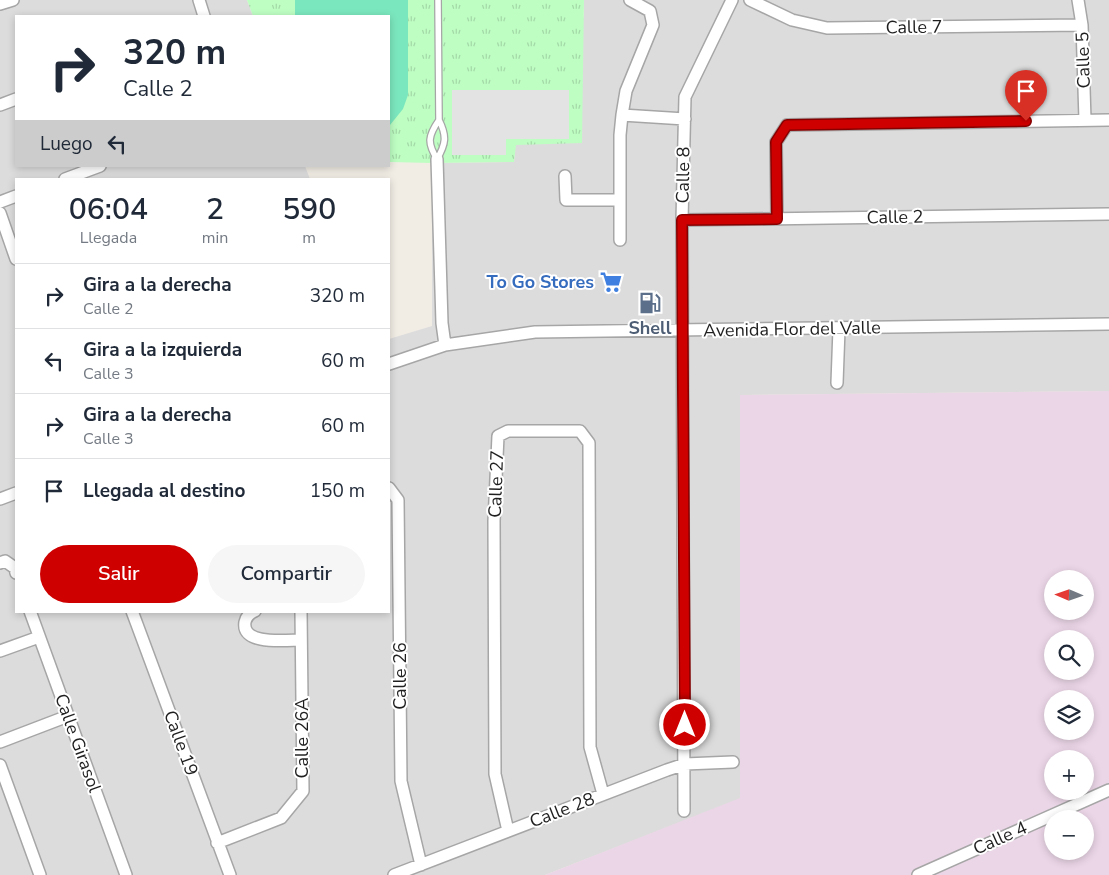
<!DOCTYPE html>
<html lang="es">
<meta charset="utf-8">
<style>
body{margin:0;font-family:"Nunito Sans",sans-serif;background:#f6f6f7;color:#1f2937;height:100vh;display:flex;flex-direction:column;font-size:19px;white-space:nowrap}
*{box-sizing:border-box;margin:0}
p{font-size:16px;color:#747a83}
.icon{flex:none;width:28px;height:28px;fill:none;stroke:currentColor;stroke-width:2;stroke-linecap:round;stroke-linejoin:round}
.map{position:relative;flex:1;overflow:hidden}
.panel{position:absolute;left:15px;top:178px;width:375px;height:435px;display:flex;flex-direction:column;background:#fff;border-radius:0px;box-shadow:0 2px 8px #0003}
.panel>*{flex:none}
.top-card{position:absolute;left:15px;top:15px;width:375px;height:152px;border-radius:0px;box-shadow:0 2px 8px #0003;background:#fff;color:#1f2937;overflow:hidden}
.needle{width:32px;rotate:272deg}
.fabs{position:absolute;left:1044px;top:570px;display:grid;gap:10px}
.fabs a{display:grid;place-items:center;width:50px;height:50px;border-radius:50%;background:#fff;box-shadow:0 2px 8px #0003;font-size:25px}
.pin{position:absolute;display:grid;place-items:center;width:42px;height:42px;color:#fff;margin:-51px -21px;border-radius:50% 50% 50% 0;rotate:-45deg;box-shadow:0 0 5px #0007}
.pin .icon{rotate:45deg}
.me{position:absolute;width:55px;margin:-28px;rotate:0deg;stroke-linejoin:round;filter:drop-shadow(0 0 4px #0008)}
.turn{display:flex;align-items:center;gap:18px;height:105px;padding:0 25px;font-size:22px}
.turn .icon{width:65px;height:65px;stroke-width:2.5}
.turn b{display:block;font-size:35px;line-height:42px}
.then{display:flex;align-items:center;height:48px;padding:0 25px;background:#0003;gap:10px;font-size:19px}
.eta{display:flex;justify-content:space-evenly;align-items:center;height:85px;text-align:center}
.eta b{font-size:30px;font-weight:600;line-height:35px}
.action{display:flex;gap:10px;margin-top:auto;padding:10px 25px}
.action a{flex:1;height:58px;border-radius:30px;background:#cf0000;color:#fff;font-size:20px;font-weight:600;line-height:58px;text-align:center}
.action a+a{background:#f6f6f7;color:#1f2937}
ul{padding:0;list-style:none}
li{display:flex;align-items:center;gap:15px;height:65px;padding:0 25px;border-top:1px solid #e0e1e3}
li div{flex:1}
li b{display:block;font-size:19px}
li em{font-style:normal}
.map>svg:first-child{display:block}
.residential{fill:#dddcdc}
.industrial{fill:#ebd6e7;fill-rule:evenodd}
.park{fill:url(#park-tufts)}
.pitch{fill:#7be7be}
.parking{fill:#e3e3e3}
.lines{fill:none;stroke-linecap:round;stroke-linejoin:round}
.service-casing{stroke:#a6a6a6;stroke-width:8}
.minor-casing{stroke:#a6a6a6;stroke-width:14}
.service{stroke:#fff;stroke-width:5.5}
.minor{stroke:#fff;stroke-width:11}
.route-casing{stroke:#870000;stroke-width:12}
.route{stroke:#cf0000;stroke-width:9}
.labels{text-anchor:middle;stroke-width:4;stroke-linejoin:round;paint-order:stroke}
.street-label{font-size:18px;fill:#1f1f1f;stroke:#fff}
.shop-label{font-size:18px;font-weight:bold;fill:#366cbe;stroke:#fff;text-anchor:end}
.service-label{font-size:18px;font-weight:bold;fill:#4e5e75;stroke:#fff}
</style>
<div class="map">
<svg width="1109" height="875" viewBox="0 0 1109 875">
<defs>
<pattern id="park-tufts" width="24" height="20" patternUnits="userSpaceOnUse" patternTransform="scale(1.25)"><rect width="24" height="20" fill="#befec3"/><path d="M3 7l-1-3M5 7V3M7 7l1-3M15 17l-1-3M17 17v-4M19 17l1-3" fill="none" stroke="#a3d9a7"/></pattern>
</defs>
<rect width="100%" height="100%" fill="#f1ede5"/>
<path class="residential" d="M0,0H247L253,16H16V166H305L310,179H16V611H389V339L432,326V163L514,162L515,145L584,16V0H1109V391L740,395V799L545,875H0Z"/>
<path class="industrial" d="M1109,391V875H545L740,798V395ZM1052,579H1085V611H1052ZM1052,639H1085V671H1052ZM1052,699H1085V731H1052ZM1052,759H1085V791H1052ZM1052,819H1085V851H1052Z"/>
<path class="park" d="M247,0H584L582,143L516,145L514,162L432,163L389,162V16H253Z"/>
<path class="pitch" d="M295,0H408V95L403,109L390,125L389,126V16H295Z"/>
<path class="parking" d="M452,90H569V139H506V155H452Z"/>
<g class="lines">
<g class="service-casing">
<path id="service" d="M438,0L439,120C447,136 446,144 437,159C427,143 428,136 439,120"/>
</g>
<g class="minor-casing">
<path id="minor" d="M199,0L204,16
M750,0L792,20L827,28L1082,25
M1078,0L1082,25L1085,120
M0,4L13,0
M0,105L16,99
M622,115L685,119
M437,159L442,323L445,345
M565,176L566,200H620
M65,179L100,166
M0,202L16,196
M0,213L16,259
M777,219L776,142L787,125L1109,120
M682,220L1109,214
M620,240V135L622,115L626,91L653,25L650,11L630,0
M389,364L445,345L535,332L1109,324
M837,383L839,329
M389,488L398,500L401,781L421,865
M0,499L16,493
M0,563L5,561L15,568L16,573
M30,611L126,875
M132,611L230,875
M255,611C250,613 246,617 245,622C241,646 287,640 301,640
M0,651L39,637
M0,742L68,716
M0,765L40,875
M684,811L682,220L685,97L732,0
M508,831L495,774L494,521L498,436L508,431H580L589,443L590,747L603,794
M217,843L281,818L303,791L301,611
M394,875L667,770L685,764L733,762
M918,875L1109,790"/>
</g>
<use href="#service" class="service"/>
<use href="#minor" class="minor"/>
</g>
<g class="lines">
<g class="route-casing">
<path id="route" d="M685,725L682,220L777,219L776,142L787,125L1026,121"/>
</g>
<use href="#route" class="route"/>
</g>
<defs>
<g id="supermarket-bare" transform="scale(1.725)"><path d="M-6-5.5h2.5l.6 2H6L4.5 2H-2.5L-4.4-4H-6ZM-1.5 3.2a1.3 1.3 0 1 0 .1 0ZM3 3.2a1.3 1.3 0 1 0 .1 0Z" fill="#3f7fe0" stroke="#fff" stroke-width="2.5" paint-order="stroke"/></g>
<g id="fuel-bare" transform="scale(1.725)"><path d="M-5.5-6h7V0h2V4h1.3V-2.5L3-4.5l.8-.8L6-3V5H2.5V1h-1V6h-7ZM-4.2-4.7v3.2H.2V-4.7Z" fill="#5c6f8a" stroke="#fff" stroke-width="2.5" paint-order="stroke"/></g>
</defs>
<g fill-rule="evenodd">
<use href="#supermarket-bare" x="611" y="282"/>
<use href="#fuel-bare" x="650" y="303"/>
</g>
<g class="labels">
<g class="street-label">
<text transform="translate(914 27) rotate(-1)" y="6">Calle 7</text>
<text transform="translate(1083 60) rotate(-92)" y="6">Calle 5</text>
<text transform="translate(683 175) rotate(-89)" y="6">Calle 8</text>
<text transform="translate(895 217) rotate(-1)" y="6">Calle 2</text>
<text transform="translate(792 329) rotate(-1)" y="6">Avenida Flor del Valle</text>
<text transform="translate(496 484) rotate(-88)" y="6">Calle 27</text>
<text transform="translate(400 676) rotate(-90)" y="6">Calle 26</text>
<text transform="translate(302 738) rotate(-90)" y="6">Calle 26A</text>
<text transform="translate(78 743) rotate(70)" y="6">Calle Girasol</text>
<text transform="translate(181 743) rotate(70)" y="6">Calle 19</text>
<text transform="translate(562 810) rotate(-21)" y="6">Calle 28</text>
<text transform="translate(1000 838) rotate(-24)" y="6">Calle 4</text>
</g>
<g class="shop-label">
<text x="594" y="288">To Go Stores</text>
</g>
<g class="service-label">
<text x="650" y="334">Shell</text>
</g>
</g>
</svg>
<div class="fabs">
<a><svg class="needle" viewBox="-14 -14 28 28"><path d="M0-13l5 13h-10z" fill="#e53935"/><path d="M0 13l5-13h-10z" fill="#747a83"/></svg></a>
<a><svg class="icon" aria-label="search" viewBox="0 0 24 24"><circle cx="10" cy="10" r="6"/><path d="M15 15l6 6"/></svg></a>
<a><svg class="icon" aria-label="layers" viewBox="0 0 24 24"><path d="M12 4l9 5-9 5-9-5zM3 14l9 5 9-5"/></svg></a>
<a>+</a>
<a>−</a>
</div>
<div class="pin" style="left:1026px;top:121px;background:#d93025"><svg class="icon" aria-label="arrive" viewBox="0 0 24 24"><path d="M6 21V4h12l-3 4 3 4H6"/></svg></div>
<svg class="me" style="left:685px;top:725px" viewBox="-20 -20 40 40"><circle r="17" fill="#cf0000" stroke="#fff" stroke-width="3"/><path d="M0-11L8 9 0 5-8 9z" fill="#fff"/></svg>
<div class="top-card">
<div class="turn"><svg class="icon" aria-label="right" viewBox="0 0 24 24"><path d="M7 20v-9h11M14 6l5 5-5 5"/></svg><div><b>320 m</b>Calle 2</div></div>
<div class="then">Luego<svg class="icon" aria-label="left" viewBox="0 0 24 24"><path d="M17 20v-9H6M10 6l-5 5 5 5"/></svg></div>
</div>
<section class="panel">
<div class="eta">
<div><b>06:04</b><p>Llegada</p></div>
<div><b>2</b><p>min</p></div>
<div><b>590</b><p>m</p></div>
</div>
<ul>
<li><svg class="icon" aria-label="right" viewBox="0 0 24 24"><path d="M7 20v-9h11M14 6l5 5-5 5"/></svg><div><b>Gira a la derecha</b><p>Calle 2</p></div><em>320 m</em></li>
<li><svg class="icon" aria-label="left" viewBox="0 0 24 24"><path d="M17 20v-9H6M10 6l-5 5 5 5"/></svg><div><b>Gira a la izquierda</b><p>Calle 3</p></div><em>60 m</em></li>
<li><svg class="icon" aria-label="right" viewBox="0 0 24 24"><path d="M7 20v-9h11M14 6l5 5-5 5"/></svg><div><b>Gira a la derecha</b><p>Calle 3</p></div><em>60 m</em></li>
<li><svg class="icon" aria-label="arrive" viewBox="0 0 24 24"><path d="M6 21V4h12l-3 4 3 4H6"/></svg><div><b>Llegada al destino</b></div><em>150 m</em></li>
</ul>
<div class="action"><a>Salir</a><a>Compartir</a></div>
</section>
</div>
